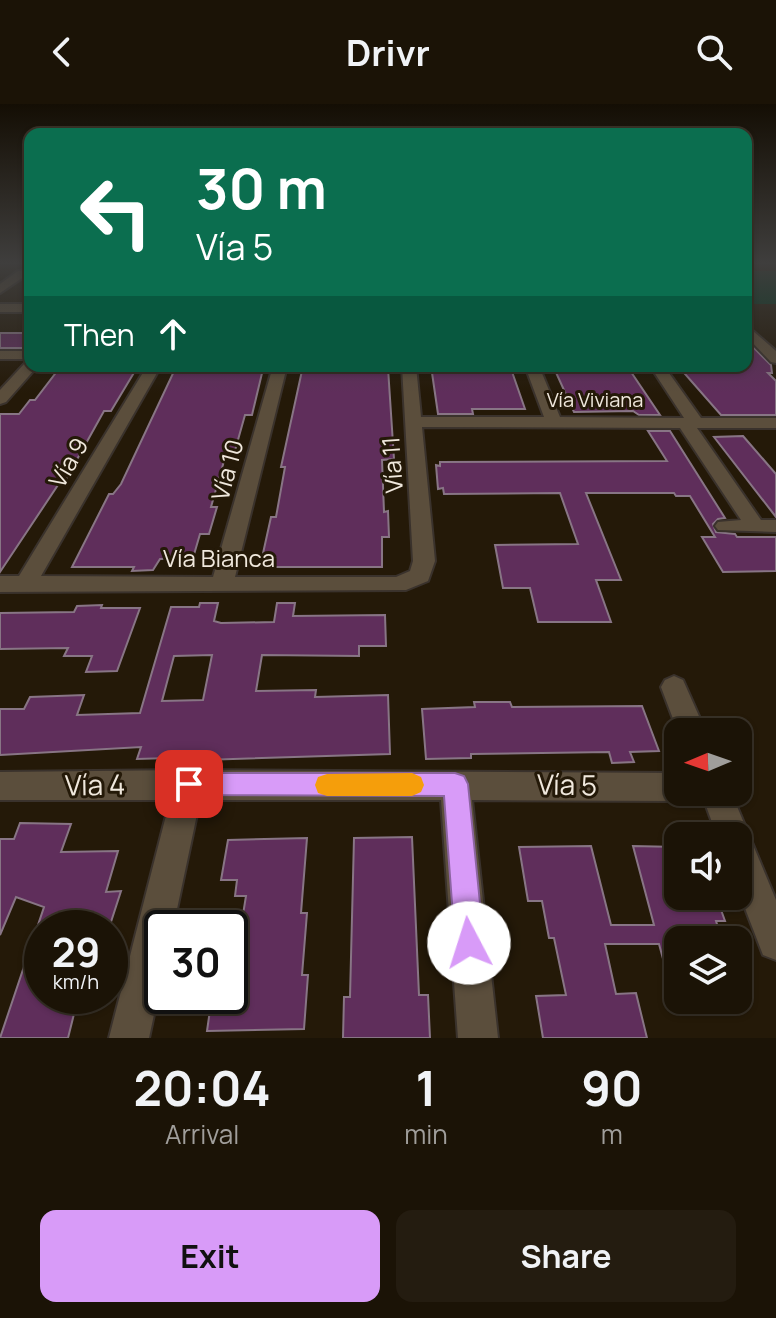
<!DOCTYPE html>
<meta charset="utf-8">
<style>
body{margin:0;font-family:Manrope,sans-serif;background:#241c10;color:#f1f3f6;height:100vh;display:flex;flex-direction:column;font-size:30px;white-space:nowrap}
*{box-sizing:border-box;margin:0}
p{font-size:26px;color:#a09e9b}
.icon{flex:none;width:44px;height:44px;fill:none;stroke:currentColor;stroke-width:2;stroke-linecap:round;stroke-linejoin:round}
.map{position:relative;height:934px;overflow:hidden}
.details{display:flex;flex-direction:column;background:#1b1306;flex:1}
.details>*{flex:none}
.top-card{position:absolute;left:24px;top:24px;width:728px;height:244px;border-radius:16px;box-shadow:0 2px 6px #0004,0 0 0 2px #393228;background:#0b6e4f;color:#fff;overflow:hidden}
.needle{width:52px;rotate:268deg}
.fabs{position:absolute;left:664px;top:614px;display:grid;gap:16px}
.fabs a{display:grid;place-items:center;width:88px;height:88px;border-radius:16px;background:#1b1306;box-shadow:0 2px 6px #0004,0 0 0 2px #393228;font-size:40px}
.speed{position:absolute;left:24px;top:806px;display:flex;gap:16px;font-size:40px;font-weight:700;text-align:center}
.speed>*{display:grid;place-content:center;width:104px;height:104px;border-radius:50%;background:#1b1306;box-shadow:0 2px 6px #0004,0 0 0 2px #393228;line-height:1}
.speed small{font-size:20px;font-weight:400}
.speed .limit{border:4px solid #111;border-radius:12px;background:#fff;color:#111}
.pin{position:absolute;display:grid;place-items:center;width:68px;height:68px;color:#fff;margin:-34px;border-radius:16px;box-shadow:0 4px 12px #0006}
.me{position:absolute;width:88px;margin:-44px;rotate:355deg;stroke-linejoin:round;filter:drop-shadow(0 0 6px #0008)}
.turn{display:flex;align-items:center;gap:28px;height:168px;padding:0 40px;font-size:36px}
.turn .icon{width:104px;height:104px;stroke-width:2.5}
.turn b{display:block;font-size:56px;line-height:68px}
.then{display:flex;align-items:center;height:76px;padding:0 40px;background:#0003;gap:16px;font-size:30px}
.eta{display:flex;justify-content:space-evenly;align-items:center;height:136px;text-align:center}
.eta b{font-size:48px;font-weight:700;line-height:56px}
.cta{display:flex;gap:16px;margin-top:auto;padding:16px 40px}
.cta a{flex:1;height:92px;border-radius:16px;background:#d89bf8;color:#111;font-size:32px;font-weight:700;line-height:92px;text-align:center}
.cta a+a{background:#241c10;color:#f1f3f6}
header{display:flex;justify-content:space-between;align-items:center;height:104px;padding:0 40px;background:#1b1306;font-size:36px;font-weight:700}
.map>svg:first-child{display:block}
.green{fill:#003820}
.building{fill:#5f2e5b;stroke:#887585;stroke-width:2;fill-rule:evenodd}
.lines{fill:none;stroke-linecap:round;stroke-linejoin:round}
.street-casing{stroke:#3a322c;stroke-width:4}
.street{fill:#5b4e3c;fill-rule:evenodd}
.route{fill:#d89bf8;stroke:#8c65a1;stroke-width:2}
.slow{fill:#f59e0b}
.labels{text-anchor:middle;stroke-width:6;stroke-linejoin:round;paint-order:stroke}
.far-street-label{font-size:20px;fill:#f0e8dd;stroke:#241908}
.street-label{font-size:24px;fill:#f0e8dd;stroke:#241908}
.near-street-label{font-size:28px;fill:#f0e8dd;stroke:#241908}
</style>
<header><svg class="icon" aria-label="back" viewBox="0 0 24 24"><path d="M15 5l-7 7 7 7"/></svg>Drivr<svg class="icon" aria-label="search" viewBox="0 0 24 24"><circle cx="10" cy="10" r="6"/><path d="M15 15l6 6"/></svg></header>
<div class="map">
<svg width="776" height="934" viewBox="0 0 776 934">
<rect width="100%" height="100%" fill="#241908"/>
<path class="green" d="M746,167H776V200H746Z"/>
<path class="building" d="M0,229H30V238L24,244H0Z
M746,236L771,261L772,269H768L776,277V311H721L678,262H746Z
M106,262H138L111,307H104L65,377L60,378L0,468V310H19L30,296H35L58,266H103Z
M258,262L257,265H263L252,311H245L234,350H226L211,403H217L209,430H200L193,454L160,455L153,466L132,467L134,463H72L109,390H113L121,380L176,263Z
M303,262L388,264L394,355L382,356L384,408L388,407L389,433H382V463H260L271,413H276L285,363H281Z
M431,262H510L525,305H472L473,310H438Z
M553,262H627L660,311H639L633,307L574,308Z
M648,327H670L725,414L718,415L713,420L716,428L735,430L737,433H776V467L723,468L702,433H715L690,392H676L674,389H586L621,476H596L611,518H538L530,484H503L495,441L578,440L560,389L444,390L443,384L438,385L436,361L440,362V358L667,357Z
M743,332L776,370V413L714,333Z
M200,499H218L214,517L221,519L274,518L277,499H295L293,512L385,511L386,542H359V552L262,551L256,587L316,586L315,593L388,591L390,650L203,656V653L137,655L141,643L0,651V605H24L30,593L84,591L77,611L140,609L171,503H199ZM212,551L203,596L162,597L174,552Z
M102,501L101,504H140L117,567L86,568L92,552H64L68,544L0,545V509L74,508L77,502Z
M474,598H510L512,603L642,602L659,647L630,648L634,658L612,659L609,648L471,650V654L426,655L422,605L475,603Z
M20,719L71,720L61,748L118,747L106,788L121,787L109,824H42V892H90L85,910H74L68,934H0L44,803L16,793L0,831V735H14Z
M412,733L419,891H428L430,934H343L344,893H350L354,734Z
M307,734L301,809H307L302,871H308L304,925L207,927L212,892H230V829H240L246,792H235L237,776H221L228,736Z
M591,742L611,821H654L633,742L678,743V792H716L725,817H716L722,836H678V887L672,888L659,840H605L616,890L636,889L647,934H543L536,892L566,891L554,834H549L542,797H528L519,743Z"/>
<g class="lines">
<g class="street-casing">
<path id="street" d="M30,166V172H25L0,189V180L18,167Z
M0,200H30V208H0Z
M746,221L776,247V259L771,258L746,232Z
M0,247H30V255H0Z
M30,258V262H37L35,265L6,298L0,300V286L25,259Z
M147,262H161L41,472L213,473L273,262H287L235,473H396L410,467L413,457L402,262H416L421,313H544L525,262H539L560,313L684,314L650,262H664L701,314H776V324H697L761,416H776V428L718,426L715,422L718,418L741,416L680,324L422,323L435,457L428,477L406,486L0,488V472H19Z
M674,572L683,576L706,628H678L661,583L665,576Z
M189,666L678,669V688H691L689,693L678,697L472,696L498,934H458L441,696H200L173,824H162V873L149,934H109L170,696H0V668Z
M701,688H731L776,796V856L763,851L738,786V732H717Z"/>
</g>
<use href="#street" class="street"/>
</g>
<linearGradient id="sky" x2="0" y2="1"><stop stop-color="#140e04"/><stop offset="0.55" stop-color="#3f3e3d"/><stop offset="1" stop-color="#3f3e3d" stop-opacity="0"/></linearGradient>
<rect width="776" height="289" fill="url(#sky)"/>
<path class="route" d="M189,669H455L464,672L468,680L484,839L480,849L469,854L459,849L455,839L444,692L189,691L181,688L177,680L181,672Z"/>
<path class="slow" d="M412,669L421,673L424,681L421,688L412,692H327L318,689L315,681L318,673L327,670Z"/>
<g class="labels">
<g class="far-street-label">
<text x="595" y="303">Vía Viviana</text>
</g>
<g class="street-label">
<text transform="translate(69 359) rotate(-60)" y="8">Vía 9</text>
<text transform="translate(393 361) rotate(-94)" y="8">Vía 11</text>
<text transform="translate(228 366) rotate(-75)" y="8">Vía 10</text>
<text x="219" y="463">Vía Bianca</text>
</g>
<g class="near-street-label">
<text transform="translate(95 681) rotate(-1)" y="10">Vía 4</text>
<text transform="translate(567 681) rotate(1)" y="10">Vía 5</text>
</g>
</g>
</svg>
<div class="fabs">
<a><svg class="needle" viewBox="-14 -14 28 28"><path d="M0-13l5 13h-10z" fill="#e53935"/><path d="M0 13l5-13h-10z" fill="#a09e9b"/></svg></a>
<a><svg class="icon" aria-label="sound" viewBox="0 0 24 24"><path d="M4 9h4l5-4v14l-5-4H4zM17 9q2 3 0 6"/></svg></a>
<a><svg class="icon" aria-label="layers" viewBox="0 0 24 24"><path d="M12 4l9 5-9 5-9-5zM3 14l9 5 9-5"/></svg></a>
</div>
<div class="speed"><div>29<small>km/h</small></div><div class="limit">30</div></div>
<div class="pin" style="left:189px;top:680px;background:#d93025"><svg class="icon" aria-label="arrive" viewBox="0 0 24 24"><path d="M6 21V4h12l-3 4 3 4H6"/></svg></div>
<svg class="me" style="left:469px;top:839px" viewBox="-20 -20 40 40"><circle r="19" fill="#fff"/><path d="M0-13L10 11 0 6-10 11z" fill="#d89bf8"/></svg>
<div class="top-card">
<div class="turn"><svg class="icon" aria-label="left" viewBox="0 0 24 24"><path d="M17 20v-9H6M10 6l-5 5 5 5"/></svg><div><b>30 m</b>Vía 5</div></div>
<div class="then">Then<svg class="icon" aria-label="ahead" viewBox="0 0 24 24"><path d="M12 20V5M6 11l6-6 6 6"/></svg></div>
</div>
</div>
<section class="details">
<div class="eta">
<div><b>20:04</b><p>Arrival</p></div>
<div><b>1</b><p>min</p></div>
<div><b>90</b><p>m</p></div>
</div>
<div class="cta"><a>Exit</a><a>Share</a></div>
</section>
